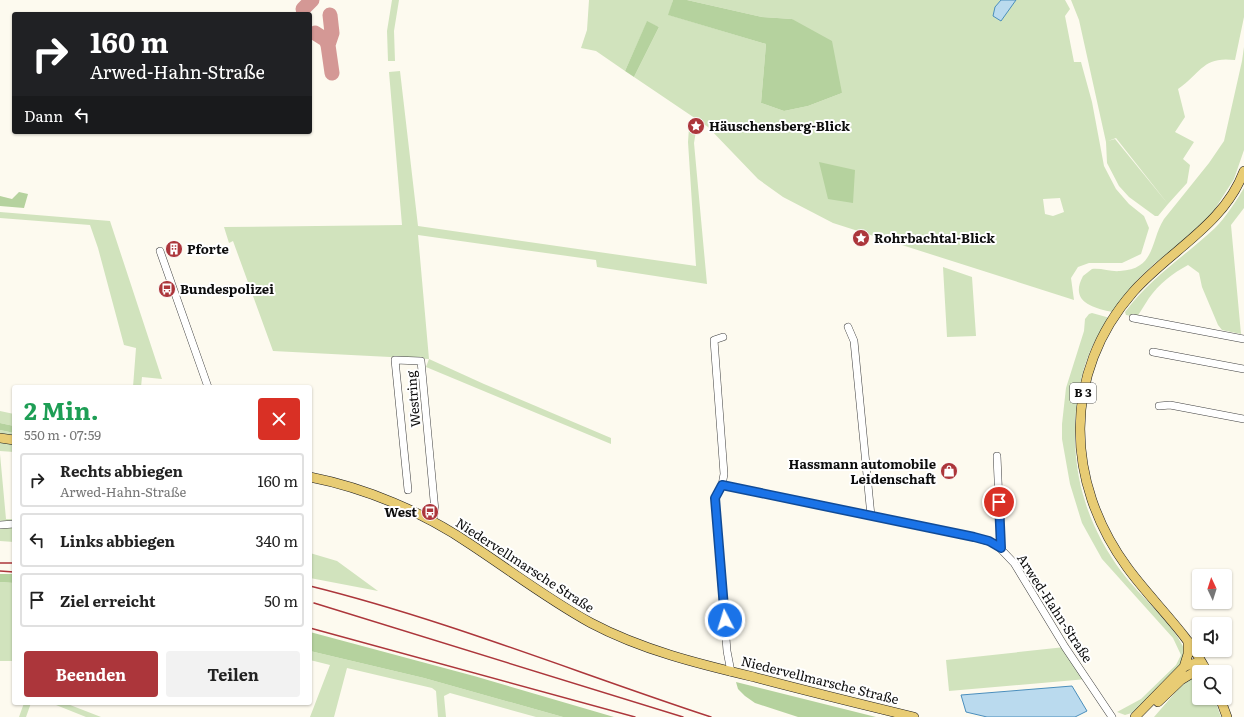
<!DOCTYPE html>
<html lang="de">
<meta charset="utf-8">
<style>
body{margin:0;font-family:Literata,serif;background:#f2f2f2;color:#222;height:100vh;display:flex;flex-direction:column;font-size:15px;white-space:nowrap}
*{box-sizing:border-box;margin:0}
p{font-size:13px;color:#767676}
.icon{flex:none;width:22px;height:22px;fill:none;stroke:currentColor;stroke-width:2;stroke-linecap:round;stroke-linejoin:round}
.map{position:relative;flex:1;overflow:hidden}
.panel{position:absolute;left:12px;top:385px;width:300px;height:320px;display:flex;flex-direction:column;background:#fff;border-radius:4px;box-shadow:0 1px 3px #0004}
.panel>*{flex:none}
.guide{position:absolute;left:12px;top:12px;width:300px;height:122px;border-radius:4px;box-shadow:0 1px 3px #0004;background:#202124;color:#fff;overflow:hidden}
.needle{width:26px;rotate:356deg}
.controls{position:absolute;left:1192px;top:569px;display:grid;gap:8px}
.controls a{display:grid;place-items:center;width:40px;height:40px;border-radius:4px;background:#fff;box-shadow:0 1px 3px #0004;font-size:20px}
.pin{position:absolute;display:grid;place-items:center;width:34px;height:34px;color:#fff;margin:-17px;border:2px solid #fff;border-radius:50%;box-shadow:0 1px 4px #0007}
.me{position:absolute;width:44px;margin:-22px;rotate:355deg;stroke-linejoin:round;filter:drop-shadow(0 0 3px #0008)}
.turn{display:flex;align-items:center;gap:14px;height:84px;padding:0 12px;font-size:18px}
.turn .icon{width:52px;height:52px;stroke-width:2.5}
.turn b{display:block;font-size:28px;line-height:34px}
.then{display:flex;align-items:center;height:38px;padding:0 12px;background:#0003;gap:8px;font-size:15px}
.round{display:grid;place-items:center;flex:none;width:42px;height:42px;border-radius:4px;background:#f2f2f2}
.overview{display:flex;align-items:center;justify-content:space-between;height:68px;padding:0 12px}
h1{font-size:24px;font-weight:700;line-height:30px;color:#1e9e55}
.action{display:flex;gap:8px;margin-top:auto;padding:8px 12px}
.action a{flex:1;height:46px;border-radius:4px;background:#ac363b;color:#fff;font-size:16px;font-weight:700;line-height:46px;text-align:center}
.action a+a{background:#f2f2f2;color:#222}
ul{padding:0;list-style:none}
li{display:flex;align-items:center;gap:12px;height:54px;margin:0 8px 6px;padding:0 4px;border:2px solid #e0e0e0;border-radius:4px}
li div{flex:1}
li b{display:block;font-size:15px}
li em{font-style:normal}
.map>svg:first-child{display:block}
.green{fill:#d1e3bd;fill-rule:evenodd}
.forest{fill:#b5d29e}
.water{fill:#badaee;stroke:#4a8ebc}
.lines{fill:none;stroke-linecap:round;stroke-linejoin:round}
.taxiway{stroke:#d49895;stroke-width:15}
.minor-casing{stroke:#404040;stroke-width:8}
.major-casing{stroke:#1e1e1e;stroke-width:10}
.minor{stroke:#fff;stroke-width:7}
.major{stroke:#e8cc74;stroke-width:9}
.rail{stroke:#ac363b;stroke-width:1.5}
.route-casing{stroke:#114b97;stroke-width:10}
.route{stroke:#1a73e8;stroke-width:7}
.labels{text-anchor:middle;stroke-width:4;stroke-linejoin:round;paint-order:stroke}
.shield{fill:#fff;stroke:#565656;stroke-width:1}
.shield-label{font-size:12px;font-weight:bold;fill:#0d0d0d}
.poi-label{font-size:13px;font-weight:bold;fill:#0d0d0d;stroke:#fff;text-anchor:start}
.street-label{font-size:13px;fill:#0d0d0d;stroke:#fff}
</style>
<div class="map">
<svg width="1244" height="717" viewBox="0 0 1244 717">
<rect width="100%" height="100%" fill="#fdfaef"/>
<path class="green" d="M392,0H399L394,31L395,61H388L387,31Z
M589,0H673L669,15L766,44L761,103L784,111L808,106L842,93L792,19L762,17L687,0H1065L1070,9L1065,16L1074,62H1081L1092,102L1104,166L1116,189L1129,204L1144,216L1149,228L1141,254L1122,263H1089L1078,267L1071,278L1074,300L833,223L783,197L758,179L708,127L634,77L659,27L647,22L625,71L596,51L581,48L587,30ZM1060,198L1064,212L1053,216L1045,214L1043,199Z
M1071,0H1244V17L1235,60C1203,56 1202,72 1178,89L1185,117L1175,132L1194,142L1183,159L1190,165L1187,183L1168,204L1116,138L1108,141L1115,139L1168,204L1158,216H1155L1129,197L1119,186L1107,163L1106,142L1079,20Z
M1244,47V150L1234,179L1213,212L1200,226L1183,243L1155,263L1137,280L1112,312C1093,308 1069,302 1083,276L1092,269C1102,268 1111,272 1120,271C1156,269 1150,241 1164,219L1209,163L1224,141L1242,61Z
M400,71L418,226L696,266L688,142L689,128L696,131L694,143L707,284L597,267L596,260L418,235L429,359L484,384L611,438V444L426,367L429,359L273,351L233,241L229,243L224,227L402,225L389,72Z
M1244,188V208L1231,225L1241,334L1222,330L1218,325L1202,287L1199,273L1188,265C1173,273 1159,284 1149,298C1145,304 1141,311 1137,317L1126,315L1125,312C1150,278 1185,256 1215,228C1226,217 1236,201 1244,188Z
M0,212L110,221L162,379L142,377L141,387H133L136,348L124,345L98,248L90,225L0,218Z
M943,267L972,277L976,336L947,337Z
M1092,313L1110,318C1072,363 1067,447 1085,501C1092,525 1106,551 1121,571C1140,597 1173,622 1185,651L1182,663L1135,712L1125,715L1117,712L1141,699L1176,665L1181,655L1173,638L1102,559L1082,523L1070,484L1062,439V424L1066,388L1084,331L1085,319L1089,314Z
M0,411L14,414V426L0,423Z
M0,430L14,433V452L0,451Z
M0,454L6,519H14V542L0,541Z
M310,553L337,561L378,591L310,578Z
M0,582L14,583V661H0Z
M1065,647L1087,679L949,691L946,660Z
M310,651L424,678L563,717H536L450,693L444,696L446,717H438L436,691L432,688L347,668L334,717H310L330,665L310,660Z
M1197,675L1199,676V698H1214L1221,717H1154L1180,687Z
M24,703H31L26,717H19Z
M51,703H65L101,717H86Z"/>
<path class="forest" d="M673,0H687L762,17L792,19L832,41L842,93L808,106L784,111L761,103L766,44L668,15Z
M647,21L659,27L634,77L625,71Z
M819,162L855,170L853,203L828,199Z
M19,192L28,194L24,208L0,206V196L12,199Z
M0,423L14,426V433L0,430Z
M0,574H14V583L0,582Z
M310,632L474,676L614,717H563L424,678L310,651Z
M736,682L876,717H798L755,703L745,696L738,689Z"/>
<path class="water" d="M1001,0H1016L1001,21L993,16L995,7Z
M1072,686L1087,711L1075,717H987L966,712L961,695Z"/>
<g class="lines">
<path class="taxiway" d="M303,9L312,0
M330,15L332,33L328,45L332,73
M315,33L326,40L328,45"/>
<g class="minor-casing">
<path id="minor" d="M160,251L208,387
M1133,318L1244,339
M848,327L854,341L871,516
M1153,352L1244,369
M1159,406L1170,405L1244,419
M997,456L1001,548
M722,485L724,474L714,340L723,337
M408,490L395,360L421,361L435,511L432,521
M0,525L14,524
M731,672L727,651L715,498L722,485L974,537L996,544L1014,563L1065,647L1112,717"/>
</g>
<g class="major-casing">
<path id="major" d="M0,438L14,440
M310,477C366,488 423,512 470,544C511,571 549,600 591,623C642,650 699,664 754,677C807,691 860,704 914,717
M1184,667L1188,654V641
M1207,672C1187,632 1153,603 1127,567C1065,482 1062,373 1133,292C1169,251 1224,225 1244,171
M1220,698L1227,717
M1158,702L1181,680L1204,666
M1135,717L1184,667C1192,663 1196,662 1204,666"/>
</g>
<use href="#minor" class="minor"/>
<use href="#major" class="major"/>
<path class="rail" d="M0,563H14
M0,571L14,572
M310,586C447,620 577,673 711,717
M314,603L683,717
M310,628L635,717"/>
</g>
<g class="lines">
<g class="route-casing">
<path id="route" d="M725,620L715,498L722,485L974,537L989,541L1001,548L999,502"/>
</g>
<use href="#route" class="route"/>
</g>
<defs>
<g id="sight-disc" transform="scale(0.9)"><circle r="9.5" fill="#ac363b" stroke="#fff"/><path d="M0-6L1.8-2.2L6-1.7L2.9 1.2L3.7 5.4L0 3.3L-3.7 5.4L-2.9 1.2L-6-1.7L-1.8-2.2Z" fill="#fff"/></g>
<g id="building-disc" transform="scale(0.9)"><circle r="9.5" fill="#ac363b" stroke="#fff"/><path d="M-4-6H4V6H1V3H-1V6H-4ZM-2.5-4.3h1.7v1.8h-1.7ZM.8-4.3h1.7v1.8H.8ZM-2.5-1h1.7V.8h-1.7ZM.8-1h1.7V.8H.8Z" fill="#fff"/></g>
<g id="bus-disc" transform="scale(0.9)"><circle r="9.5" fill="#ac363b" stroke="#fff"/><path d="M-5-6H5V4H4V6H2V4H-2V6H-4V4H-5ZM-3.5-4V0h7V-4ZM-3.5 1.2v1.5H-2V1.2ZM2 1.2v1.5H3.5V1.2Z" fill="#fff"/></g>
<g id="shop-disc" transform="scale(0.9)"><circle r="9.5" fill="#ac363b" stroke="#fff"/><path d="M-5-2.5h2.3a2.7 3.5 0 0 1 5.4 0H5L5.5 6h-11ZM-1.5-2.5h3a1.5 2.3 0 0 0-3 0Z" fill="#fff"/></g>
</defs>
<g fill-rule="evenodd">
<use href="#sight-disc" x="696" y="126"/>
<use href="#sight-disc" x="861" y="238"/>
<use href="#building-disc" x="174" y="249"/>
<use href="#bus-disc" x="167" y="289"/>
<use href="#shop-disc" x="949" y="471"/>
<use href="#bus-disc" x="430" y="512"/>
</g>
<g class="labels">
<rect class="shield" x="1070" y="383" width="26" height="20" rx="3"/>
<g class="shield-label">
<text x="1083" y="397">B 3</text>
</g>
<g class="poi-label">
<text x="709" y="131">Häuschensberg-Blick</text>
<text x="874" y="243">Rohrbachtal-Blick</text>
<text x="187" y="254">Pforte</text>
<text x="180" y="294">Bundespolizei</text>
<text x="936" y="469" text-anchor="end">Hassmann automobile<tspan x="936" dy="15">Leidenschaft</tspan></text>
<text x="417" y="517" text-anchor="end">West</text>
</g>
<g class="street-label">
<text transform="translate(413 399) rotate(-95)" y="5">Westring</text>
<text transform="translate(525 565) rotate(33)" y="5">Niedervellmarsche Straße</text>
<text transform="translate(1055 608) rotate(57)" y="5">Arwed-Hahn-Straße</text>
<text transform="translate(820 680) rotate(14)" y="5">Niedervellmarsche Straße</text>
</g>
</g>
</svg>
<div class="controls">
<a><svg class="needle" viewBox="-14 -14 28 28"><path d="M0-13l5 13h-10z" fill="#e53935"/><path d="M0 13l5-13h-10z" fill="#767676"/></svg></a>
<a><svg class="icon" aria-label="sound" viewBox="0 0 24 24"><path d="M4 9h4l5-4v14l-5-4H4zM17 9q2 3 0 6"/></svg></a>
<a><svg class="icon" aria-label="search" viewBox="0 0 24 24"><circle cx="10" cy="10" r="6"/><path d="M15 15l6 6"/></svg></a>
</div>
<div class="pin" style="left:999px;top:502px;background:#d93025"><svg class="icon" aria-label="arrive" viewBox="0 0 24 24"><path d="M6 21V4h12l-3 4 3 4H6"/></svg></div>
<svg class="me" style="left:725px;top:620px" viewBox="-20 -20 40 40"><circle r="17" fill="#1a73e8" stroke="#fff" stroke-width="3"/><path d="M0-11L8 9 0 5-8 9z" fill="#fff"/></svg>
<div class="guide">
<div class="turn"><svg class="icon" aria-label="right" viewBox="0 0 24 24"><path d="M7 20v-9h11M14 6l5 5-5 5"/></svg><div><b>160 m</b>Arwed-Hahn-Straße</div></div>
<div class="then">Dann<svg class="icon" aria-label="left" viewBox="0 0 24 24"><path d="M17 20v-9H6M10 6l-5 5 5 5"/></svg></div>
</div>
<section class="panel">
<div class="overview"><div><h1>2 Min.</h1><p>550 m · 07:59</p></div><a class="round" style="background:#d93025;color:#fff"><svg class="icon" aria-label="close" viewBox="0 0 24 24"><path d="M6 6l12 12M18 6L6 18"/></svg></a></div>
<ul>
<li><svg class="icon" aria-label="right" viewBox="0 0 24 24"><path d="M7 20v-9h11M14 6l5 5-5 5"/></svg><div><b>Rechts abbiegen</b><p>Arwed-Hahn-Straße</p></div><em>160 m</em></li>
<li><svg class="icon" aria-label="left" viewBox="0 0 24 24"><path d="M17 20v-9H6M10 6l-5 5 5 5"/></svg><div><b>Links abbiegen</b></div><em>340 m</em></li>
<li><svg class="icon" aria-label="arrive" viewBox="0 0 24 24"><path d="M6 21V4h12l-3 4 3 4H6"/></svg><div><b>Ziel erreicht</b></div><em>50 m</em></li>
</ul>
<div class="action"><a>Beenden</a><a>Teilen</a></div>
</section>
</div>
